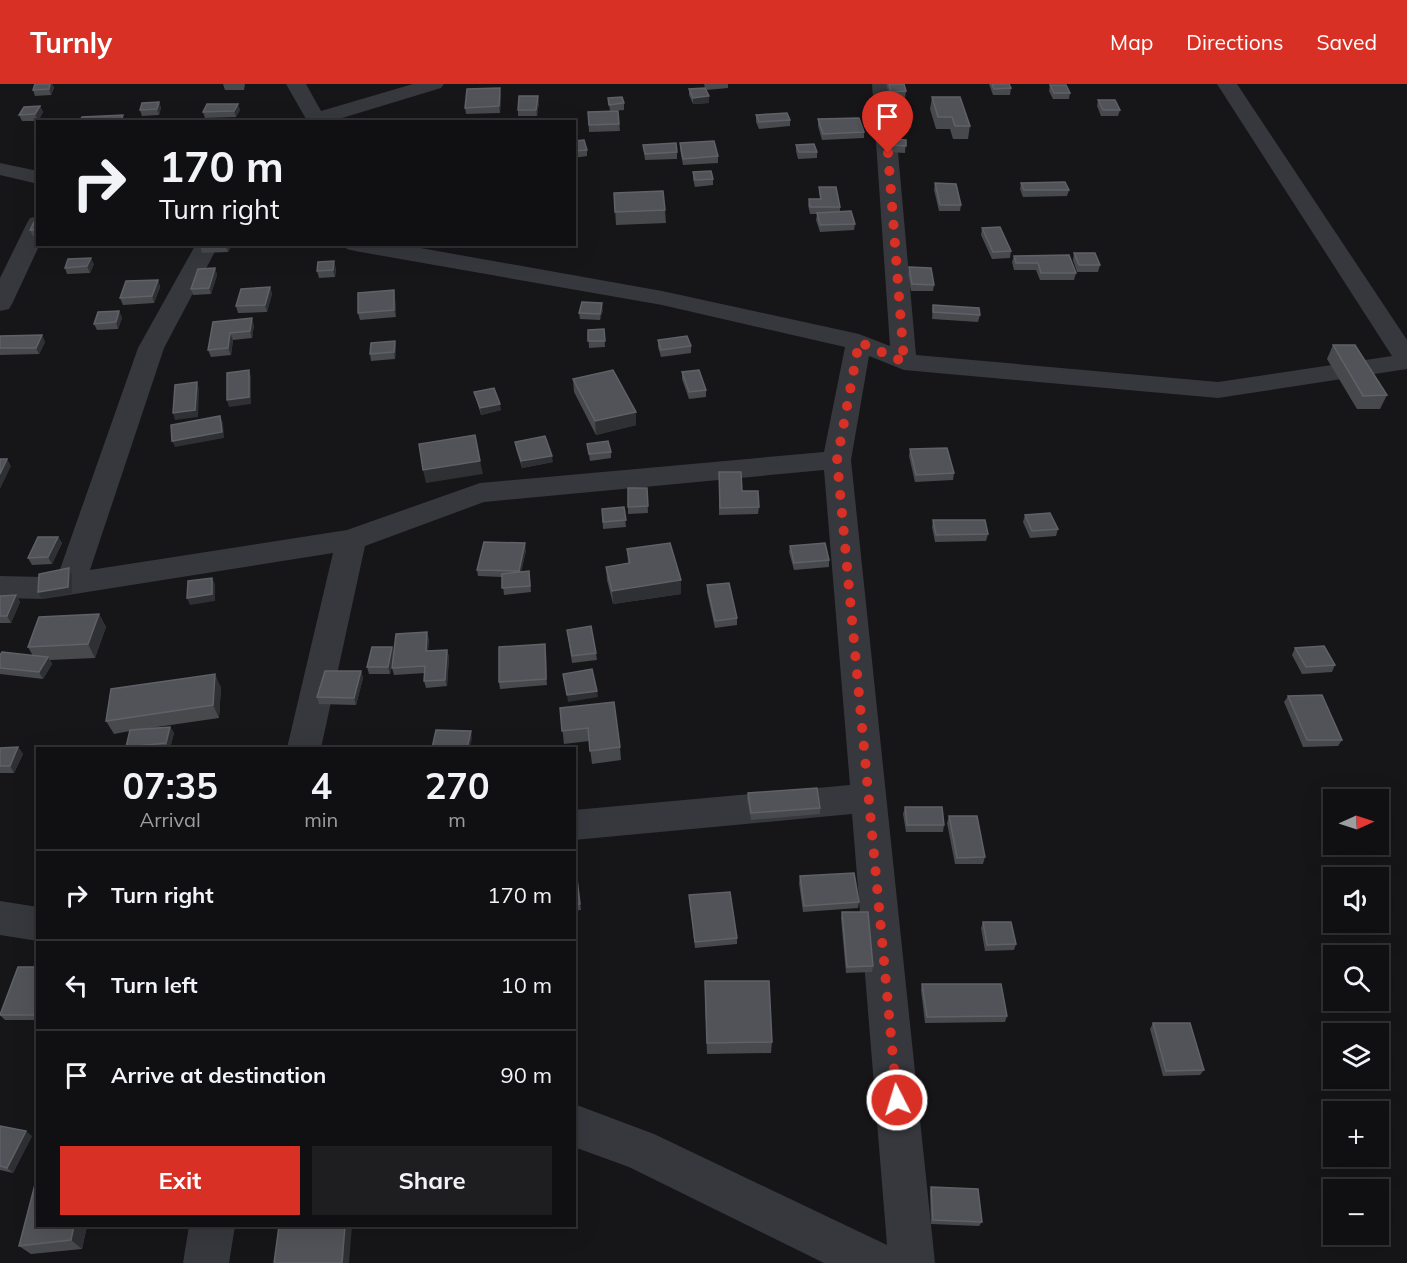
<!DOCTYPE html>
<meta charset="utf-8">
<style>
body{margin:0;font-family:Mulish,sans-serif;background:#1e1e20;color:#f1f3f6;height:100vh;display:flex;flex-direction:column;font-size:22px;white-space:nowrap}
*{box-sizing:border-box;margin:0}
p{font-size:20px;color:#9c9d9f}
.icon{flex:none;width:33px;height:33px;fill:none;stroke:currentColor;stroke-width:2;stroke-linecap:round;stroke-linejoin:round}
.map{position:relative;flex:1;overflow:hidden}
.drawer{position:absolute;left:36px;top:663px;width:540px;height:480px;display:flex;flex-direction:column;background:#101012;border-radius:0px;box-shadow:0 6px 24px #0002,0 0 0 2px #303032}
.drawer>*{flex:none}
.guide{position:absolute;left:36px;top:36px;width:540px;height:126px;border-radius:0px;box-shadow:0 6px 24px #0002,0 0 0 2px #303032;background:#101012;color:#f1f3f6;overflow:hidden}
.needle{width:39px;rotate:87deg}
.controls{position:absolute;left:1323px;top:705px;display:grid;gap:12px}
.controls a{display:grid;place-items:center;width:66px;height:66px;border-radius:0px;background:#101012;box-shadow:0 6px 24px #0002,0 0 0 2px #303032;font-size:30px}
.pin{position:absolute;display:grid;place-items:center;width:51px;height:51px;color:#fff;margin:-62px -26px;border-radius:50% 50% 50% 0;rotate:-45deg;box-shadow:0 0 6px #0007}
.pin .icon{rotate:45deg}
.me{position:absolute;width:66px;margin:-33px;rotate:355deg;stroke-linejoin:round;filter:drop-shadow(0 0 4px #0008)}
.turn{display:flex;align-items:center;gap:21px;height:126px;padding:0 24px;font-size:27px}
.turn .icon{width:78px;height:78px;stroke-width:2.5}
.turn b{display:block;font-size:42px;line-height:51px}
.eta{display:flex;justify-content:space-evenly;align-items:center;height:102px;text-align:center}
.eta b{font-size:36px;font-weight:700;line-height:42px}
.cta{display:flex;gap:12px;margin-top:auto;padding:12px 24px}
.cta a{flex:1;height:69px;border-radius:0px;background:#d93025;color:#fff;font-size:24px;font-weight:700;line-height:69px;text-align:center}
.cta a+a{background:#1e1e20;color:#f1f3f6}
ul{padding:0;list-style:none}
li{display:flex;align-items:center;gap:18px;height:90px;padding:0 24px;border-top:2px solid #303032}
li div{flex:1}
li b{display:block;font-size:22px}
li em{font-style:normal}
header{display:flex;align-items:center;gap:36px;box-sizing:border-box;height:84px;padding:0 30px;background:#d93025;color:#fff}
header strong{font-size:28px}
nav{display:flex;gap:33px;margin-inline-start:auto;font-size:21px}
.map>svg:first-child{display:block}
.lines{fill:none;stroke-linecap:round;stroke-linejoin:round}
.minor{fill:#37383d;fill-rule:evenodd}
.wall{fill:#47494d}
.shaded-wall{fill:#2f3033}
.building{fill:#525359;stroke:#5f6168;stroke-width:1.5}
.route{stroke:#d93025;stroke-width:10;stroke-dasharray:0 18}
</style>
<header>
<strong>Turnly</strong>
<nav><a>Map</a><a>Directions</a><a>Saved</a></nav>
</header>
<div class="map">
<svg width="1407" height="1179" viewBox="0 0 1407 1179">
<rect width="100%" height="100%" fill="#161618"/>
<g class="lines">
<path class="minor" d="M286,0H306L321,27L413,0H444L441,4L329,38H304L306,35Z
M872,0H892L916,271L1218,298L1392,272L1217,0H1237L1407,256V285L1218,314L904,286L869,272L851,376L935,1179H824L629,1083L574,1063V1020L654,1050L887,1161L852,730L574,756V726L850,701L824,386L484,418L365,462L321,664H287L333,469L43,515L0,514V492L43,493L58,491L138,264L196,160H219L164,264L90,486L347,446L480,399L824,368L845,263L662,221L355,167L347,165L344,160H398L662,207L859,250L890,262Z
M0,79L38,87V100L0,91Z
M38,132V160H40L12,220L9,225L0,227V194L27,139L30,134Z
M0,817L38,823V857L0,851Z
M189,1142H235L229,1179H183Z"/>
</g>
<path class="wall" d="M35,0H52L54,4L51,11L35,12L33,6Z
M223,0H245L244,6H225Z
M704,0H728V4L706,6L709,12V19L693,20L689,11V5L705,4Z
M886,0H904L906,7L905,14H890Z
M989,0H1009L1011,4L1010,11H993Z
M1050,1L1070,9L1069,15H1053L1049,7Z
M501,10L500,29L466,30L465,24Z
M932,13L970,42L968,55H953L950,45H936L930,25Z
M608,14L624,19V26L610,27Z
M1098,16L1120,26L1118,32H1101L1097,22Z
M159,18L161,24L159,31L142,32L140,26Z
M539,18L537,32H518V26Z
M40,22L43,28L38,37H22L19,31Z
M240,26L236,33L205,34L203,28Z
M618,27L620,47L589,48L588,28Z
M756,31L790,36V42L759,45L756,38Z
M818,35L864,48V54L822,56L818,42Z
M889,55L906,56L905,69L888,68Z
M574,57L587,66V72L574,74Z
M680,59L718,72V79L683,81L680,65Z
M643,61L677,68V75L645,76Z
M796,61L817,68V74L798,75L796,67Z
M693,88L713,95V101L695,103L693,95Z
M935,99L961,121L960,127H939L934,106Z
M1021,99L1069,106L1067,112L1023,113L1020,105Z
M819,103L840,123V128L855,140L854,146L820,148L816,136L817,130H810L808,121L809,115H820Z
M614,109L665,126L666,139L616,141Z
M38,130V152H33L30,146Z
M982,144L1011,167L1010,174L992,175L981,151Z
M232,160L228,168L202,169L200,162Z
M1074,169L1100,181L1098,188H1077L1073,176Z
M1014,172L1076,189L1074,196H1040L1036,186H1014L1012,178Z
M94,180L90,189L67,190L65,184Z
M909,183L934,201L933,207H911L908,190Z
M215,184L217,191L211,210L193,211L191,205Z
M336,184L335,193L319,194L317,187Z
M158,196L160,203L154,219L123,221L120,214Z
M270,203L272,210L267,228L238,229L236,222Z
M395,213L396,233L360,236L358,229Z
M933,221L980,231L978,238L932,235Z
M603,226L600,236L580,235L579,229Z
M119,227L122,234L118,245L97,246L94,240Z
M213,238L254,241L252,254L233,256L231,271L211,273L208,266Z
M604,245L605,263L589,264L588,246Z
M42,251L45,258L39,270L0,271V252Z
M658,256L691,262V269L661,273L658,263Z
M395,257L396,264L395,275L371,277L370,270Z
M1333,261L1387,311L1380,325H1357L1327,275Z
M682,288L706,306V313L689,315L682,295Z
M573,295L636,341L596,351L574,308Z
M474,308L501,326L481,331L476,314Z
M515,358L553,378L522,384L516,365Z
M587,360L611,368V374L590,377Z
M910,365L954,389L953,396L915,398L909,372Z
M719,388L742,407L759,423L758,430L719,431Z
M628,404H647L648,429L628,430Z
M624,423L626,443L603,445L602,425Z
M1025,431L1058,445L1056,452L1030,454L1023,438Z
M933,436L988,450L986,457L935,458L932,443Z
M58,453L62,459L52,480L32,481L28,474Z
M790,462L829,476V483L794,486L789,468Z
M627,465L681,510L613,520L607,496L606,483L628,479Z
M526,466L521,488L530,494L531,508L504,511L502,493L478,492L477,486Z
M707,501L737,534V541L715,544L707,508Z
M16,511L20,518L11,539H0V512Z
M99,530L106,543L95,574L50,576L52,580L43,595L0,590V571L33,572L28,563Z
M567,546L596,569L597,576L572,579Z
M429,555L428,567L447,566L449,573L447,602L426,604L424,597L425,589L394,591L392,584L393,572L390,590H369L367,583L392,563L394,570Z
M1295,564L1335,581L1332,588L1302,590L1292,571Z
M546,566L547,601L500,605L499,598Z
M361,587L363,594L356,621L319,620L317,613Z
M221,603L219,634L150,644L170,643L174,649L170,664H128L126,663L130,647L114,650L106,637Z
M1288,612L1342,656L1338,662L1303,663L1284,618Z
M560,624L620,663L621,676L592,680L589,657L564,660Z
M18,663L23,670L14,689H0V664Z
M748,709L820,724V730L751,736L747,715Z
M905,723L944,741L943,748H906L903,730Z
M949,732L985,773L983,780H955L947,739Z
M574,768L581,826L574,827Z
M800,792L859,818L858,824L803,828L799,799Z
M689,811L737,854V860L695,864Z
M842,828L873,882L872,888L846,889L841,834Z
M983,838L1016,860L1014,866L985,867L981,844Z
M38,883V936H5L0,931V929Z
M922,900L1007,932L1005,938L925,939L921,906Z
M705,909L772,958L771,969L707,970Z
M1153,939L1204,986L1200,991L1163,992L1150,945Z
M0,1042L32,1052L13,1089L0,1086Z
M931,1103L982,1138L979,1142L931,1140L930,1108Z
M38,1142H87L82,1165L31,1170L19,1162Z"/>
<path class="shaded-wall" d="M50,0H52L54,4L51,11L49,5Z
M500,4L501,10L500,29L499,22Z
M538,12L539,18L537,32L536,26Z
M709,12V19L693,20V14Z
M159,18L161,24L159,31L157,25Z
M238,20L240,26L236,33L234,27Z
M40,22L43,28L38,37L35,30Z
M123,31L125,38H120Z
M227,160H232L228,168L226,162Z
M91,174L94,180L90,189L87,182Z
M334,177L336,184L335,193L333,186Z
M215,184L217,191L211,210L209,204Z
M158,196L160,203L154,219L152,212Z
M270,203L272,210L267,228L265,221Z
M394,206L395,213L396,233L394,226Z
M602,219L603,226L600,236V230Z
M119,227L122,234L118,245L116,238Z
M252,234L254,241L252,254L250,247Z
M230,249L233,256L231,271L228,264Z
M42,251L45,258L39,270L36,264Z
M395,257L396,264L395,275L394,268Z
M249,286L251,293V320L229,323L227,316Z
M197,298L199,305L198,333L175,336L173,329Z
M500,320L501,326L481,331L480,324Z
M636,328V341L596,351L595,337Z
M220,332L223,339L224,354L175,363L172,357Z
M552,372L553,378L522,384L521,377Z
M7,375L11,382L0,405V390Z
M480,377L483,390L426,399L423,386Z
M58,453L62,459L52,480L48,473Z
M525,459L526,466L520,494L519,487Z
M69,484L72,491V509L42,515L38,508Z
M212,494L215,500V517L190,521L187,514Z
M681,496V510L613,520L612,507Z
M16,511L20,518L11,539L7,532Z
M99,530L106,543L95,574L88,560Z
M427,548L429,555L427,574L426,567Z
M545,560L546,566L547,601L546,595Z
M392,563L394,570L390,590L388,583Z
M447,566L449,573L447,602L445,596Z
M48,573L52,580L43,595L39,588Z
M361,587L363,594L356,621L354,614Z
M215,590L221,603L219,634L213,621Z
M597,607L598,613L568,618L567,611Z
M170,643L174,649L170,664H169L166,659Z
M471,647L472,654L470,664H467Z
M18,663L23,670L14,689L10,682Z
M26,1047L32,1052L13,1089L7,1084Z
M74,1142H87L82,1165L71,1156Z
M345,1142H352L349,1179H342Z"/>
<path class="building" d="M35,0H50L49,5L33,6Z
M889,0H904L906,7L891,8Z
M992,0H1009L1011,4L994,5Z
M1050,1H1066L1070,9H1054Z
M500,4L499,22L465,24L467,5Z
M705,4L709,12L693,14L689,5Z
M519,12H538L536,26H518Z
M622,13L624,19L609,21L608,14Z
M932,13H960L970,42H955L952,33H938Z
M1098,16H1115L1120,26H1103Z
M159,18L157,25L140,26L142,19Z
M207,20H238L234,27L203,28Z
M40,22L35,30L19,31L24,23Z
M618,27L619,40L589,41L588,28Z
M787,29L790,36L759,38L756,31Z
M123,31L120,38H79L82,33Z
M859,34L864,48L823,50L818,35Z
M209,35L242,37L241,38H207Z
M889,55L906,56V62L889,61Z
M584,56L587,66L574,67V57Z
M714,57L718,72L683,75L680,59Z
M676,59L677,68L645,70L643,61Z
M814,60L817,68H799L796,61Z
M711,87L713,95L695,96L693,88Z
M1065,98L1069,106H1024L1021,99Z
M935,99L956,100L961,121H940Z
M819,103H836L840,123H810L809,115H821Z
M663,107L665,126L615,128L614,109Z
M851,127L855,140L820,141L817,129Z
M38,130V145L30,146Z
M1000,143L1011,167L993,168L982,144Z
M200,160H227L226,162H200Z
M1074,169H1095L1100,181H1079Z
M1069,171L1076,189H1041L1038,179H1016L1014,172Z
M91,174L87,182L65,184L68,175Z
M334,177L333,186L317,187L318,178Z
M909,183L931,184L934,201L912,200Z
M215,184L209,204L191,205L198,185Z
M158,196L152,212L120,214L126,197Z
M270,203L265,221L236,222L241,205Z
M394,206V226L358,229V209Z
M582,218L602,219L600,230L579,229Z
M933,221L979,224L980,231L933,228Z
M119,227L116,238L94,240L98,228Z
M252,234L250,247L230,249L228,264L208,266L213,238Z
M604,245L605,257H588V246Z
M42,251L36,264H0V252Z
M687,252L691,262L661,266L658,256Z
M395,257L394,268L370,270L371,259Z
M1333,261H1355L1387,311L1363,312Z
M249,286V313L227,316V289Z
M613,286L636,328L595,337L573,295Z
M699,286L706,306L689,308L682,288Z
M197,298L195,326L173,329L175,301Z
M494,304L500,320L480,324L474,308Z
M220,332L222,348L172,357L171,341Z
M475,351L480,377L423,386L419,360Z
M545,352L552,372L521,377L515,358Z
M608,357L611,368L589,370L587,360Z
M947,364L954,389L916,391L910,365Z
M0,375H7L0,390Z
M719,388H741L742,407H758L759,423L720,424Z
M628,404H647L648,422L628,423Z
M624,423L626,436L603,438L602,425Z
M1050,429L1058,445L1032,447L1025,431Z
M933,436H985L988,450L936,451Z
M38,453H58L48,473L28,474Z
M484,458L525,459L519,487L477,486Z
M670,459L681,496L612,507L606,483L630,479L627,465Z
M825,459L829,476L794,479L790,462Z
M69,484L68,503L38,508L39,490Z
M529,487L530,502L502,504V490Z
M212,494V510L187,514L188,497Z
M729,499L737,534L715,537L707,501Z
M16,511L7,532H0V512Z
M99,530L88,560L28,563L39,533Z
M591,542L596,569L572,572L567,546Z
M427,548L426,567L447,566L445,596L424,597L425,582L392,584L396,550Z
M545,560L546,595L499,598V563Z
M1324,562L1335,581L1306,583L1295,564Z
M372,563H392L388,583H367Z
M2,568L48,573L39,588L0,584V571Z
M592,585L597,607L567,611L563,590Z
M325,587H361L354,614L317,613Z
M215,590L213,621L106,637L111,605Z
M1322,611L1342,656H1307L1288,612Z
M614,618L620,663L590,667L588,644L562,647L560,624Z
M170,643L166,659L126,663L130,646Z
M436,646L471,647L467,664H432Z
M18,663L10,682H0V664Z
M817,704L820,724L751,729L748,709Z
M905,723H942L944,741H907Z
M949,732H977L985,773L957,774Z
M574,769L580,820H574Z
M854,789L859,818L804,822L800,792Z
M730,808L737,854L695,858L689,811Z
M842,828H868L873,882L847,883Z
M983,838H1011L1016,860L987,861Z
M18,883H38V931H0Z
M705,897H769L772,958L707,959Z
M922,900H1001L1007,932L927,933Z
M1153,939H1190L1204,986L1166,987Z
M0,1042L26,1047L7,1084L0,1082Z
M38,1089V1142H74L71,1156L19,1162Z
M931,1103L978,1105L982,1138L933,1136Z
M279,1142H345L342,1179H274Z"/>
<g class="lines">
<path class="route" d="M888,69L904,278L859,258L837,376L897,1016"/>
</g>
</svg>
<div class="controls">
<a><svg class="needle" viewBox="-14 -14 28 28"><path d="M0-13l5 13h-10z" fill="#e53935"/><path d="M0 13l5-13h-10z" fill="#9c9d9f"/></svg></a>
<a><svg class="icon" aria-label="sound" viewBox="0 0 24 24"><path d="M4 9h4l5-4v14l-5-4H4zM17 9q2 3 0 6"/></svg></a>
<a><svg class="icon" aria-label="search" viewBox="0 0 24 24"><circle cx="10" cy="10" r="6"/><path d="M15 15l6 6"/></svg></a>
<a><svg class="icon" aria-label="layers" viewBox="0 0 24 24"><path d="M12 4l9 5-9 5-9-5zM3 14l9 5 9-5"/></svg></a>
<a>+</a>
<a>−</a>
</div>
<div class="pin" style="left:888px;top:69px;background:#d93025"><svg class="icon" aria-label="arrive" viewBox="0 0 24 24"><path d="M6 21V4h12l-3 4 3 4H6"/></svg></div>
<svg class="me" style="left:897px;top:1016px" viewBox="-20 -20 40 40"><circle r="17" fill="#d93025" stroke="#fff" stroke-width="3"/><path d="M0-11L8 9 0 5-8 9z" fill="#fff"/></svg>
<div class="guide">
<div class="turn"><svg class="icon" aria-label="right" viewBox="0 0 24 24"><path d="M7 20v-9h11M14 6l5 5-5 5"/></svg><div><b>170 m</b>Turn right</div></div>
</div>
<section class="drawer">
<div class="eta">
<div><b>07:35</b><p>Arrival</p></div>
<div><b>4</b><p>min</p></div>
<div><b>270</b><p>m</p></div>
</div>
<ul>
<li><svg class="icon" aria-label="right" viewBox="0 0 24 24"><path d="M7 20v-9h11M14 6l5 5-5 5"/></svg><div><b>Turn right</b></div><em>170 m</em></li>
<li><svg class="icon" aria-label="left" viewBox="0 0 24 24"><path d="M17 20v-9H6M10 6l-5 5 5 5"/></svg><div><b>Turn left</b></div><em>10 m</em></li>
<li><svg class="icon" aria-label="arrive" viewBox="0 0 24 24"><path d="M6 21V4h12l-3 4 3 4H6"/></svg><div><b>Arrive at destination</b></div><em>90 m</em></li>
</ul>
<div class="cta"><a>Exit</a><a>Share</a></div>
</section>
</div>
